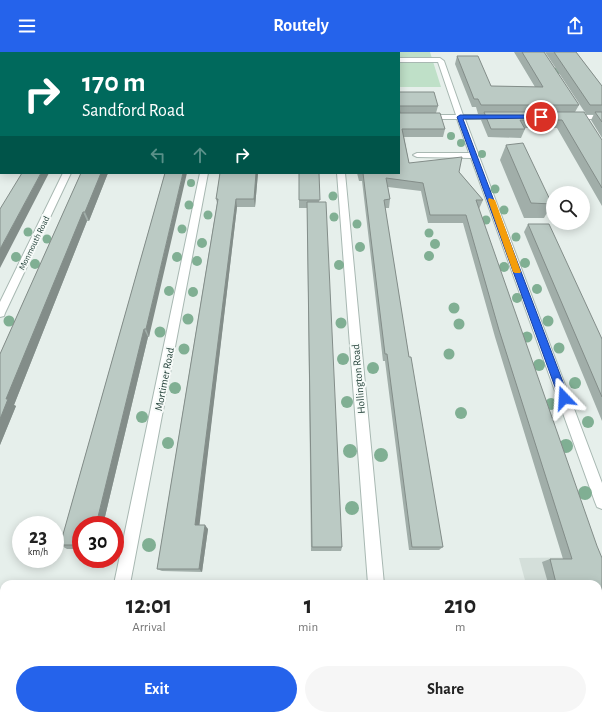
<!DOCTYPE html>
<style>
body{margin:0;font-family:"Alegreya Sans",sans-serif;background:#f6f6f6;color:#222;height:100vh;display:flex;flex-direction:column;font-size:15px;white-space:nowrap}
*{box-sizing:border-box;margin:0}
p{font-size:13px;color:#767676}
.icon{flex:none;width:22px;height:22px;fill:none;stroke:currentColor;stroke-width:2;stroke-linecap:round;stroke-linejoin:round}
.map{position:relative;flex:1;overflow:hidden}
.drawer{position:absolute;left:0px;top:528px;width:602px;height:140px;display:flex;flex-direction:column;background:#fff;border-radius:12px 12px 0 0;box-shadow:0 2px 10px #0003}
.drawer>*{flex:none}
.banner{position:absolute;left:0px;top:0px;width:400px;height:122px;box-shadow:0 2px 10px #0003;background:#00695c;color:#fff;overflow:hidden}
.tools{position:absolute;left:546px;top:134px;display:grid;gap:8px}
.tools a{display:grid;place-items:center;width:44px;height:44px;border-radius:50%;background:#fff;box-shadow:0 2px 10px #0003;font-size:20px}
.speed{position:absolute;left:12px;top:464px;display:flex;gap:8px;font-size:20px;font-weight:700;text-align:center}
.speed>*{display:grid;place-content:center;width:52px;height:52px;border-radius:50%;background:#fff;box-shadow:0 2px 10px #0003;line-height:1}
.speed small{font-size:10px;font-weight:400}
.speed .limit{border:6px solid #d22;background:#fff;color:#111}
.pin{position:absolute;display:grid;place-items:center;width:34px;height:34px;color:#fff;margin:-17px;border:2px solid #fff;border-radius:50%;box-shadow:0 1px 4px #0007}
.me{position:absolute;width:44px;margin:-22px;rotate:340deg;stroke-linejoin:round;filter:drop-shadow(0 0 3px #0008)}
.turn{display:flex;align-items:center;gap:14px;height:84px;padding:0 16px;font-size:18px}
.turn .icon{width:52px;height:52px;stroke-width:2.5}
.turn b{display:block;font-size:28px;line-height:34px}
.lanes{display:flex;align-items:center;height:38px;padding:0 16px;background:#0003;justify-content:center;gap:20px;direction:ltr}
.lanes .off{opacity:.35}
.eta{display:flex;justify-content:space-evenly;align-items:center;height:68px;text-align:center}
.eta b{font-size:24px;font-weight:600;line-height:28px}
.primary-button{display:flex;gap:8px;margin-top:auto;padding:8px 16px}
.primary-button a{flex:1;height:46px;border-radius:24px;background:#2563eb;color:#fff;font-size:16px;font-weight:600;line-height:46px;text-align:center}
.primary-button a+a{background:#f6f6f6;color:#222}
header{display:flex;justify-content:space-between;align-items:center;height:52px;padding:0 16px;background:#2563eb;color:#fff;font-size:18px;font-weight:600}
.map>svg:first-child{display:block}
.built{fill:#d4dfda}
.green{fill:#bfe0c8}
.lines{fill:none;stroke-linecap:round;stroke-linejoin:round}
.minor-casing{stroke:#a8b8b2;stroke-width:2}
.path{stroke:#86b3a5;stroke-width:1.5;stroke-dasharray:1 2;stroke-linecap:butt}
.minor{fill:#fff;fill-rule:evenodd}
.tree{fill:#80af93}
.wall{fill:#a1aea9}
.shaded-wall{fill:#838d89}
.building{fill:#bbcac4;stroke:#838d89}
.route{fill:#2563eb;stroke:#184099}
.slow{fill:#f59e0b}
.labels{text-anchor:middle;stroke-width:4;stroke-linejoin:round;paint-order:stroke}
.far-street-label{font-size:9px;fill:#24423a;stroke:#f7fbf9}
.street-label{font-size:11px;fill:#24423a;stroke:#f7fbf9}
</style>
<header><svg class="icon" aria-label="menu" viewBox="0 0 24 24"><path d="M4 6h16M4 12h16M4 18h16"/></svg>Routely<svg class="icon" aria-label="share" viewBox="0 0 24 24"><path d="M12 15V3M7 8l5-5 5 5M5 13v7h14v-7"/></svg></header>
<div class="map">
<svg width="602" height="668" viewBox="0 0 602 668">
<rect width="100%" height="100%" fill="#e6efeb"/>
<path class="built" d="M602,505V649H598V532H526L519,506Z"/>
<path class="green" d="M0,0H430L441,35H399V1H1L0,33Z"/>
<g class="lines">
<g class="minor-casing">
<path id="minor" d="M399,6H440L444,9L463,63H498L502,65L498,67H465L602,431V457L597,455L595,450L471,106L417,105L413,103L417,101H469L457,67H399V63H456L438,10H399Z
M0,61H1V65H0Z
M567,63H602V67H570L566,65Z
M63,121H71L5,261L4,264L0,265V250Z
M200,121H208L130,532H114Z
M337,121H345L384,532H368Z
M86,664H104L103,668H85Z
M378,664H396L397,668H379Z"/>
</g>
<path class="path" d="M0,23L1,21"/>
<use href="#minor" class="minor"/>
</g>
<g class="tree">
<circle cx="557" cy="19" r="3.5"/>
<circle cx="451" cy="84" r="4"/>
<circle cx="461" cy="91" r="4"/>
<circle cx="482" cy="102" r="4"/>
<circle cx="191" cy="131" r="4"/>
<circle cx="495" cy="137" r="4.5"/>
<circle cx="333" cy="144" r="4.5"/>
<circle cx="189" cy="153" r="4.5"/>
<circle cx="504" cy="158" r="4.5"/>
<circle cx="208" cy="163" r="4.5"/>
<circle cx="334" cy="165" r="4.5"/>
<circle cx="486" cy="168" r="4.5"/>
<circle cx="357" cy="172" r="4.5"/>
<circle cx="182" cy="177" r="4.5"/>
<circle cx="28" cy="180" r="4.5"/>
<circle cx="429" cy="181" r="4.5"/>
<circle cx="516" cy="185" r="4.5"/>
<circle cx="47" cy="187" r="4.5"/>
<circle cx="202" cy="191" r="5"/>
<circle cx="435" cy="192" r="5"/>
<circle cx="360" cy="195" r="5"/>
<circle cx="429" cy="204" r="5"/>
<circle cx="16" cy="205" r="5"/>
<circle cx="177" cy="205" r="5"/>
<circle cx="197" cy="209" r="5"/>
<circle cx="525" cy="211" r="5"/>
<circle cx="35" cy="212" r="5"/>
<circle cx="339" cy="213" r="5"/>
<circle cx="504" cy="215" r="5"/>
<circle cx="537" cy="237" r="5"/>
<circle cx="169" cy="239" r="5"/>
<circle cx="193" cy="240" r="5"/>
<circle cx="517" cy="246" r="5"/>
<circle cx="454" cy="256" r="5.5"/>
<circle cx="188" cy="267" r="5.5"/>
<circle cx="9" cy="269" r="5.5"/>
<circle cx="548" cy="269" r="5.5"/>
<circle cx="341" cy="271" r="5.5"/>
<circle cx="459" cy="272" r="5.5"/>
<circle cx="160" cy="280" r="5.5"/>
<circle cx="527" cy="285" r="5.5"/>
<circle cx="559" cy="296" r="5.5"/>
<circle cx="184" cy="297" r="5.5"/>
<circle cx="449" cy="302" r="5.5"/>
<circle cx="343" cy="307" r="6"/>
<circle cx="539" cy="313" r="6"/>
<circle cx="373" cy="316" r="6"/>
<circle cx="575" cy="331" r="6"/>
<circle cx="175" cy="336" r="6"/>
<circle cx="347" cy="350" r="6"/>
<circle cx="551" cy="352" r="6"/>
<circle cx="461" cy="361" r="6"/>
<circle cx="142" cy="365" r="6"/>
<circle cx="588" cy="370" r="6"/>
<circle cx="168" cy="391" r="6"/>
<circle cx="566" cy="394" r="7"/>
<circle cx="350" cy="399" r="7"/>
<circle cx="381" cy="403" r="7"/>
<circle cx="585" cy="441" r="7"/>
<circle cx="352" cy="456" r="7"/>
<circle cx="149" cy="493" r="7"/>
</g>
<path class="wall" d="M514,0H544L579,53L575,60L602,88V154L557,76H524L525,77L521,86L488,85L481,68L484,62H478L476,55H472L455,12L457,4L491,34L535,35Z
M545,0H576L602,34V86L591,68L594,62H586Z
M399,40L438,54L436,61L445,77L443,85H404L409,111L459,120L483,148L479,157L598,532H538L542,531H548L542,510L550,507H563L495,285L463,171H428L421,139L388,135L390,147L389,156H385L409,305L443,495L439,498H409L385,309H383L362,129H359L357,121H399Z
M506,93L552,152L544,166H524L500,108Z
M81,121H108L89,169H87L14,353L16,354L0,393V302Z
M165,121L149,285H148L103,473H81V497H67L60,493Z
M220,121H258L255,155H237L199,473L208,477L202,520L162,519L157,517L217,151L216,147Z
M299,121H319V150L342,495L341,499H311L307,156H299Z
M528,172L602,287V369L524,180Z"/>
<path class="shaded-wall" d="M41,121H49L0,216V197Z
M101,121H108L89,169L85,160Z
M183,121H187L149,285L146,277Z
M256,121H258L255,155L254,147Z
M236,147L237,155L199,477L195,473Z
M83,160L87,169L14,353L16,354L0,393V367L6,347Z
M144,277L148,285L103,473H96Z
M205,473L208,477L202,520L199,517Z"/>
<path class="building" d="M522,0H544L579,53H481L478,47H474L457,4H478L491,34L543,35Z
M554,0H576L602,34V53H590Z
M399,40H434L438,54H400L399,55Z
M399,55L400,61H440L445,77H402L409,111L462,105L459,120L483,148H476L597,494L602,506V634H598V532H543L542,531H556L550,507H572L499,278L466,163H430L423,131L386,126L390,147L384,148L409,305H411L443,495H412L387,302H385L363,121H360H399Z
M484,60H584L602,88V136L562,68H520L525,77H491Z
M595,60H602V70Z
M523,91L552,152L531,151L506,93Z
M22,121H41L0,197V157Z
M81,121H101L85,160H83L6,347H8L0,367V302Z
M165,121H183L146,277H144L96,473H81V493H60Z
M220,121H256L254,147H236L195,473H205L199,517H157L218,147H216Z
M299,121H319L320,148H299Z
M307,150H326L342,495H312Z
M528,172H549L602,287V345Z
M0,578H4V622H0Z"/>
<path class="route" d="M541,63L543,64V66L463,67L569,346L567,349H561L559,346L457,65L460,63Z"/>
<path class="slow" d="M489,146L495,148L521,220L520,221H515L513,220L488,148Z"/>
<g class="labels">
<g class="far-street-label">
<text transform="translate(34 191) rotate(-64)" y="3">Monmouth Road</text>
</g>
<g class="street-label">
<text transform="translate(164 327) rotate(-79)" y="4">Mortimer Road</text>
<text transform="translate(358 327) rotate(-95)" y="4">Hollington Road</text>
</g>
</g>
</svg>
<div class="tools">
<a><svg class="icon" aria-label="search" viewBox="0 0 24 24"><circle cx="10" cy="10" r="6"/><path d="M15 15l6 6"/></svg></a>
</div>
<div class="speed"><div>23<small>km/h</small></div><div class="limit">30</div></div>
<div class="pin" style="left:541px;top:65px;background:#d93025"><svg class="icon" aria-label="arrive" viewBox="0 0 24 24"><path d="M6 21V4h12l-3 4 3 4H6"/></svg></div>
<svg class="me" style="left:564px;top:346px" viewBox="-20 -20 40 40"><path d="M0-17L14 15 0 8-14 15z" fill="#2563eb" stroke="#fff" stroke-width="4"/></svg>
<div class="banner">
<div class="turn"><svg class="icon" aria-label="right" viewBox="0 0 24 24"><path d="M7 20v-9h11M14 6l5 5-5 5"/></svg><div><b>170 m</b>Sandford Road</div></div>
<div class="lanes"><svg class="icon off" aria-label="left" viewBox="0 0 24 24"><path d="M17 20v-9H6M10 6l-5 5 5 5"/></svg><svg class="icon off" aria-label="ahead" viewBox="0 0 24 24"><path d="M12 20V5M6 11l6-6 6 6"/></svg><svg class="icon" aria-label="right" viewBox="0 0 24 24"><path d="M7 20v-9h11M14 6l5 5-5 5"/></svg></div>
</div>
<section class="drawer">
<div class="eta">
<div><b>12:01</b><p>Arrival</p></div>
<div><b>1</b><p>min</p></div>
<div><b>210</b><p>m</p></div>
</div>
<div class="primary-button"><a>Exit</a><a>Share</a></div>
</section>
</div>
